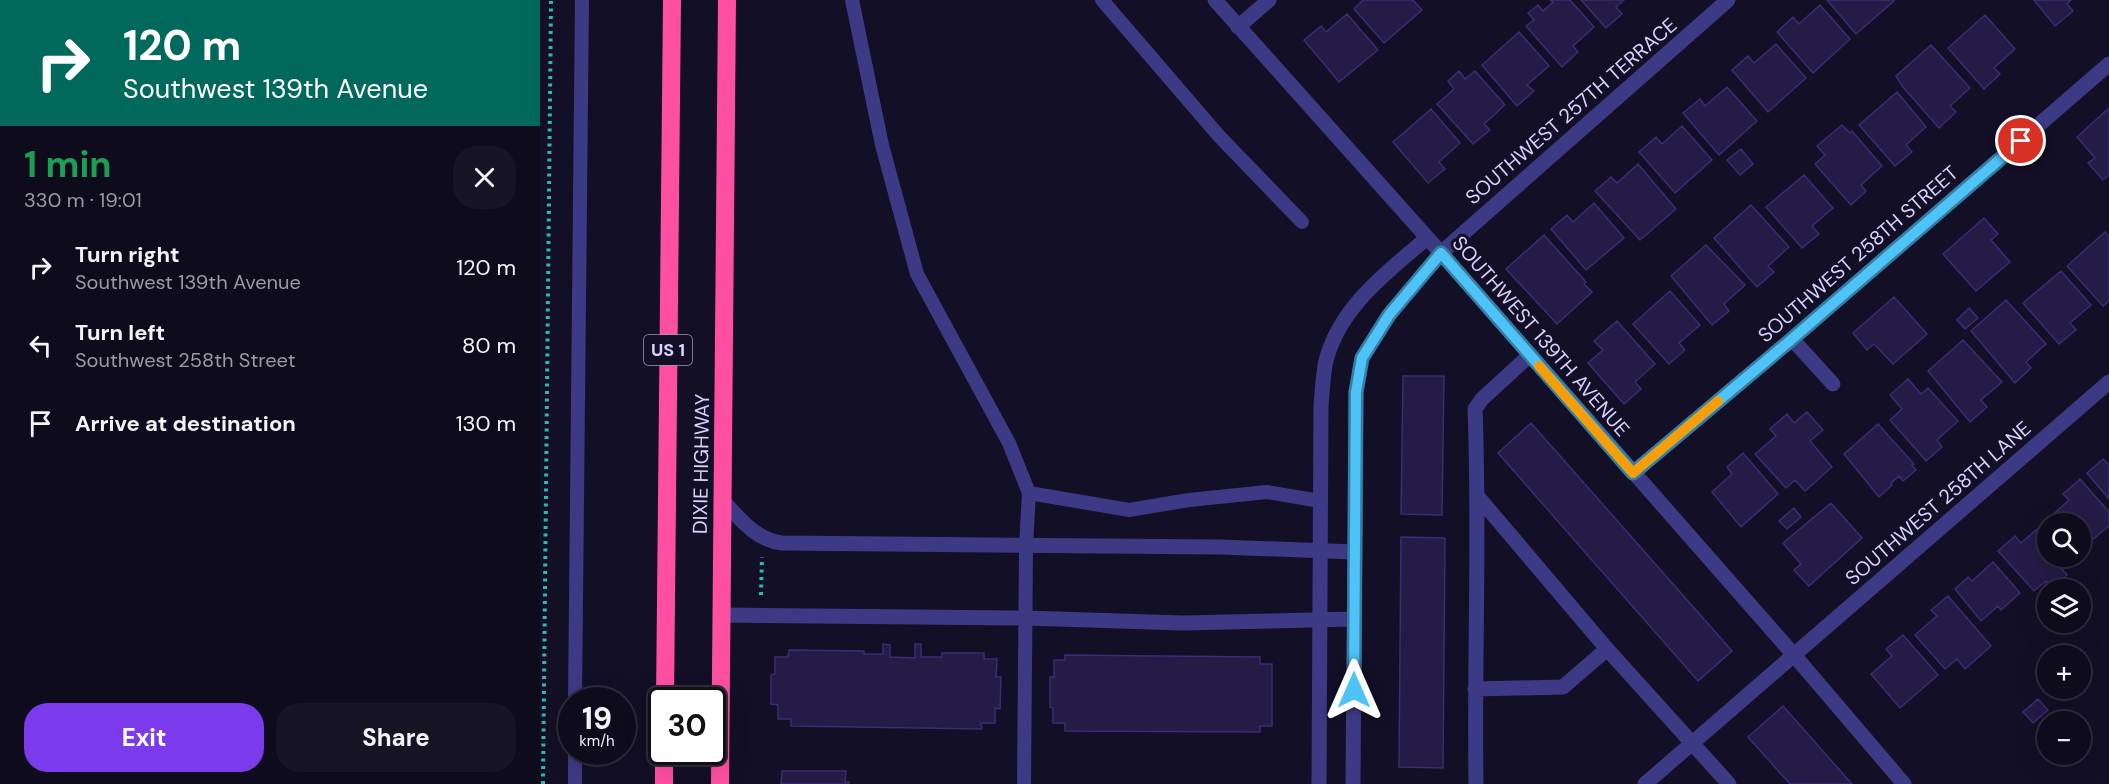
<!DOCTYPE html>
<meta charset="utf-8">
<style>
body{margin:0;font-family:"DM Sans",sans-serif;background:#171425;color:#f1f3f6;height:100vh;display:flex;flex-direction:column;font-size:22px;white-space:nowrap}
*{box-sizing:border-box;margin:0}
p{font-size:20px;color:#9b9ba3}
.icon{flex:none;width:33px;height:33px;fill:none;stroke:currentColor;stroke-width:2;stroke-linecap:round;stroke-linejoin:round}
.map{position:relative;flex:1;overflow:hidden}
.sheet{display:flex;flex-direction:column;background:#0e0b1c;width:540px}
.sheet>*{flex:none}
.banner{background:#00695c;color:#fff;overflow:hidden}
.tools{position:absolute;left:1497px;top:513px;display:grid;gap:12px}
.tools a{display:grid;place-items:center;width:54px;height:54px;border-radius:50%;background:#0e0b1c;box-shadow:0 6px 24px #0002,0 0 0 2px #2e2b3b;font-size:30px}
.speed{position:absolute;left:18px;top:687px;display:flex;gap:12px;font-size:30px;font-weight:700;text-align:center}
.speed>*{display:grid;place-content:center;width:78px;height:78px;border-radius:50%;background:#0e0b1c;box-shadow:0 6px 24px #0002,0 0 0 2px #2e2b3b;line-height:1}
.speed small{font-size:15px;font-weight:400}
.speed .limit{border:3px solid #111;border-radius:9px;background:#fff;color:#111}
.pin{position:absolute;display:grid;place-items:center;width:51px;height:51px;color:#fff;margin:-26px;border:3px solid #fff;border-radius:50%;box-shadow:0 2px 6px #0007}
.me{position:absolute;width:66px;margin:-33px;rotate:0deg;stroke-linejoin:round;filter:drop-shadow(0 0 4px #0008)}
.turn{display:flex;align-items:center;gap:21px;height:126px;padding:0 24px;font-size:27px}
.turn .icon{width:78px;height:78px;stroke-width:2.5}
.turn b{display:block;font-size:42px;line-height:51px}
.round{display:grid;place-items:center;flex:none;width:63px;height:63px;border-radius:24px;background:#171425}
.headline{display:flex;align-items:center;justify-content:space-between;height:102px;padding:0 24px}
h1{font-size:36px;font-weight:700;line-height:45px;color:#1e9e55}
.button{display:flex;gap:12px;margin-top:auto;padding:12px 24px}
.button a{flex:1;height:69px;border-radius:24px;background:#7c3aed;color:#fff;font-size:24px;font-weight:700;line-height:69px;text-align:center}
.button a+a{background:#171425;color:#f1f3f6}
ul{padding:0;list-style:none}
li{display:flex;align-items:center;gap:18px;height:78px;padding:0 24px}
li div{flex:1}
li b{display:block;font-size:22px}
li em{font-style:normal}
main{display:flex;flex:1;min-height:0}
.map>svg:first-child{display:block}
.building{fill:#241b47;stroke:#3b2d73;stroke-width:1.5}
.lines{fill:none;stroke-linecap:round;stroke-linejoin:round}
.path{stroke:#2fb8b0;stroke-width:4;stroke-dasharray:3 4.5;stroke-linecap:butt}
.lane{stroke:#3d3a85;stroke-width:14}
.street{stroke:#3d3a85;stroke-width:15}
.highway{stroke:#ff4fa3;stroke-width:18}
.route-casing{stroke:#337fa1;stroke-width:15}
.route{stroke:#4fc3f7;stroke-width:10}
.slow{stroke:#f59e0b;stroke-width:10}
.labels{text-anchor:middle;stroke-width:6;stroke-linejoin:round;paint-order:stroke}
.shield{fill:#130f26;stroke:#9e99be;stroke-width:1.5}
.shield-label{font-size:18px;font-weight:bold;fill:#d9d4ff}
.street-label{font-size:20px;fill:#d9d4ff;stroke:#130f26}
</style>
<main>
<section class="sheet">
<div class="banner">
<div class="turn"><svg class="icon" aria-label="right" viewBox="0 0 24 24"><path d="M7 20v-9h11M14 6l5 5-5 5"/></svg><div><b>120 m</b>Southwest 139th Avenue</div></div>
</div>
<div class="headline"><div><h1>1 min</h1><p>330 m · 19:01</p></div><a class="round"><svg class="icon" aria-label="close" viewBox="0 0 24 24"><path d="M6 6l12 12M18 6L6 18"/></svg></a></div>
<ul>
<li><svg class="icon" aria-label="right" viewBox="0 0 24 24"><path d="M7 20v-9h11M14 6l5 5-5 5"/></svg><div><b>Turn right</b><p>Southwest 139th Avenue</p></div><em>120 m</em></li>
<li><svg class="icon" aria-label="left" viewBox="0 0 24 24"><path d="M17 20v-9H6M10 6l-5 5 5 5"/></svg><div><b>Turn left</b><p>Southwest 258th Street</p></div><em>80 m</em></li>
<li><svg class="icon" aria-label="arrive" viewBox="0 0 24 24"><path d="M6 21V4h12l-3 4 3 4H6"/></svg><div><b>Arrive at destination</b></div><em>130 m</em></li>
</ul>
<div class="button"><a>Exit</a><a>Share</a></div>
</section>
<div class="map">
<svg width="1569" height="784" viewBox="0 0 1569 784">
<rect width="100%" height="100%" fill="#130f26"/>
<path class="building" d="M823,0H873L882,10L844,43L814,9Z
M1010,0H1030L1054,27L1033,46L1038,52L1022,67L986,26L994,20L988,13L998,5L1003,11L1013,2Z
M1041,0H1084L1076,7L1082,14L1066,28Z
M1287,0H1354V1L1316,34Z
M1494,0H1531L1527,4L1533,11L1515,26Z
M1280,5L1310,39L1273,73L1237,32L1253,17L1259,24Z
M807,14L838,50L799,82L764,40L781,26L786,32Z
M1445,15L1475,49L1454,68L1460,74L1444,89L1408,48Z
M979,32L1009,66L987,85L994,91L977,106L942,65Z
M1236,44L1266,78L1228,112L1192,70L1208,56L1214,63Z
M1391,45L1430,88L1410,106L1416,112L1399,128L1363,87L1356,76Z
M919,71L925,79L935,71L965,105L944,124L950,130L933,144L897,104L914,89L908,81Z
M1187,87L1217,121L1179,155L1143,113L1160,99L1165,106Z
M1357,92L1386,127L1366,145L1372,152L1355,166L1319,125Z
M1569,108V175L1563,180L1548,163L1555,158L1537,137Z
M891,109L920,143L899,162L905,169L888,183L853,142Z
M1302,125L1310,133L1312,131L1342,166L1321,185L1326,191L1311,205L1275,164L1285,155L1277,146Z
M1142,126L1172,160L1135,193L1099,152L1116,137L1122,144Z
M1201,149L1213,164L1200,175L1187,160Z
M1098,164L1136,209L1100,240L1055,191L1071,177L1077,183Z
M1264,175L1293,208L1272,226L1279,234L1262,248L1226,207Z
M1054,203L1084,238L1046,270L1011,229L1027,215L1033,222Z
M1211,205L1249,247L1228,266L1234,272L1217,287L1174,238Z
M1444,218L1458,234L1451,240L1470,262L1436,291L1403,254Z
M1565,232L1569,236V301L1563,306L1527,266Z
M1004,235L1046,282L1044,284L1052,292L1017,324L966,269Z
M1166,245L1205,285L1184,304L1189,311L1172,325L1131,276Z
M1521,271L1551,305L1530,323L1536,330L1519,344L1483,303Z
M1130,291L1160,325L1139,343L1145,350L1129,364L1093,324Z
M1354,297L1387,334L1353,364L1334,344L1327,350L1313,333Z
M1466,300L1506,344L1486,362L1491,368L1475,383L1431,331Z
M1429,308L1438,318L1425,329L1417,320Z
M1077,321L1115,364L1095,382L1101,389L1084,404L1048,363L1063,350L1054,341Z
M1423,340L1462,382L1441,400L1447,407L1430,422L1388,371Z
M863,376H904L902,515L861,514Z
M1368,379L1381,394L1388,388L1418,421L1397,440L1402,447L1386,461L1350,420L1362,409L1350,395Z
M1267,412L1283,430L1270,441L1292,467L1265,491L1255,480L1246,488L1215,454L1236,436L1230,429L1247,414L1254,423Z
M991,423L1192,651L1158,681L958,453Z
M1338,424L1374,464L1372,465L1376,470L1363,481L1359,476L1351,483L1352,485L1339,497L1304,454Z
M1203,453L1238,494L1201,527L1172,492L1192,474L1187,467Z
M1563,459L1569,465V499L1547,473Z
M1540,479L1569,512V526L1540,550V524H1512L1508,519L1529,500L1523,494Z
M1291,503L1322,538L1269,586L1254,570L1261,564L1243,543Z
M1254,508L1261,517L1247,529L1239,521Z
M1502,525L1508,532V556H1529L1531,558L1520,567L1527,575L1512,588L1506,581L1494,591L1458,551L1475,536L1481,543Z
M861,537L905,538L903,768L859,767Z
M1453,562L1480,593L1461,610L1458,606L1441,621L1415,589L1428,577L1432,581Z
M1408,596L1451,646L1425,669L1417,659L1405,669L1375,635L1397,616L1391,610Z
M1363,635L1398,675L1360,708L1331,674L1352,656L1346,649Z
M343,644L350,645V657L375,658V644H381V657H402V653H444V659H457L456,677H461L460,709L455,708V723H441L442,729L251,726V719H238V705L231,704V675L235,674V657H248L249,650L324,651V654H343Z
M525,655L720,657V664H732V726H720V732L525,731V723H513V708L510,707V677H514V660H525Z
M1498,699L1508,710L1493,723L1483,712Z
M1243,706L1312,784H1250L1208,737Z
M242,771H306L305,782H309V784H241Z"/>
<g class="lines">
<path class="path" d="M221,595L222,557
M3,784L11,0"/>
<path class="lane" d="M312,0L342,145L377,274L469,443L489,493L589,510L649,500L727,492L780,501
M562,0L679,136L762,222
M35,700L42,0
M35,784V752
M484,784L486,546L489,493"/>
<path class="street" d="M675,0L901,253L1254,655L1364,784
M698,27L729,0
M1252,339L1293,384
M1093,473L1252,339L1569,64
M939,498L1067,649L1189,784
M183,501C200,519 216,540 242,543L680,547L815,552
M182,615L485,618L643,623L814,619
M935,689L1023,687L1067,649
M779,784L781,406C782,393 783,378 785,365C797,309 846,273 887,238
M813,784L816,392L822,358L849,315L901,253L1188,0
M936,784C934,659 940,534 935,409L942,399L990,355
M1105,784L1569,382"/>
<path class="highway" d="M125,700L132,0
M124,784V752
M180,784L187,0"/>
</g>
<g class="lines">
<g class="route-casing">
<path id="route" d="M814,690L816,392L822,358L849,315L901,253L1093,473L1252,339L1481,141"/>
</g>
<use href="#route" class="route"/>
<path class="slow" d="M999,366L1093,473L1178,401"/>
</g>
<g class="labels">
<rect class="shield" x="104" y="335" width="48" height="30" rx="4.5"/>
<g class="shield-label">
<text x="128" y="356">US 1</text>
</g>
<g class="street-label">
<text transform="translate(1031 111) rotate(-41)" y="7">SOUTHWEST 257TH TERRACE</text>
<text transform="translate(1318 254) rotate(-41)" y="7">SOUTHWEST 258TH STREET</text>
<text transform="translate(1001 336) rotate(49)" y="7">SOUTHWEST 139TH AVENUE</text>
<text transform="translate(161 464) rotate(-89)" y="7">DIXIE HIGHWAY</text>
<text transform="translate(1398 503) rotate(-41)" y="7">SOUTHWEST 258TH LANE</text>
</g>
</g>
</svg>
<div class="tools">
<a><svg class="icon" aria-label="search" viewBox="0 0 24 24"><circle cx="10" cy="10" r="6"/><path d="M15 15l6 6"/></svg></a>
<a><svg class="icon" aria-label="layers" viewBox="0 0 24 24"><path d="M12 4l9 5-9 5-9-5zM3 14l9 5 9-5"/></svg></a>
<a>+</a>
<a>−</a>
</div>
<div class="speed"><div>19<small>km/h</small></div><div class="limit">30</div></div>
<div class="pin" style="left:1481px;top:141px;background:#d93025"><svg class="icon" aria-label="arrive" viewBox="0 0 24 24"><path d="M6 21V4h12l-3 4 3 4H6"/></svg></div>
<svg class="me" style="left:814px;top:690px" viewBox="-20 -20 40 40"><path d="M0-17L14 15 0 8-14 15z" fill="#4fc3f7" stroke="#fff" stroke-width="4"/></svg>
</div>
</main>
